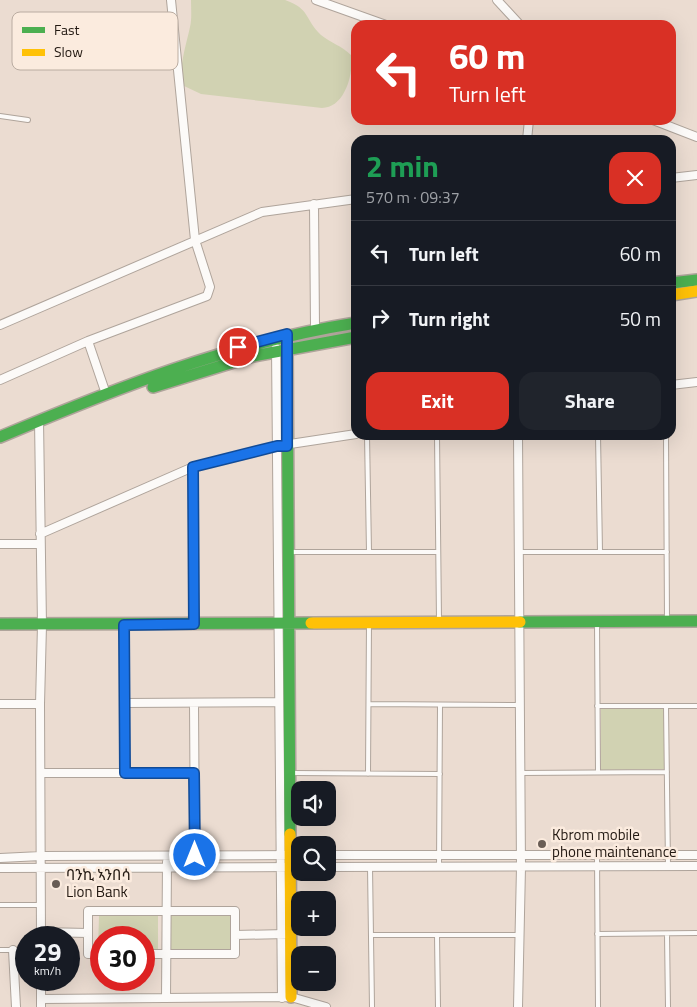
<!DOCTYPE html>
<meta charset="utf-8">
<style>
body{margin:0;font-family:"Titillium Web","Noto Sans Ethiopic",sans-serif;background:#20242c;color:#f1f3f6;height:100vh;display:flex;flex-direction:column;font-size:19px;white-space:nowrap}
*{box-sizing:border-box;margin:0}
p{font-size:16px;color:#9ea1a6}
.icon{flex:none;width:28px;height:28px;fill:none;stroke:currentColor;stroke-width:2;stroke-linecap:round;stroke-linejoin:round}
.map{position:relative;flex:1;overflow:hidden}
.drawer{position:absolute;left:351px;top:135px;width:325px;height:305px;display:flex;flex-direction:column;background:#171b24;border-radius:15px;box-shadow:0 5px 20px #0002}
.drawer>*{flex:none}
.guide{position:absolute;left:351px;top:20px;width:325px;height:105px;border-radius:15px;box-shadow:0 5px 20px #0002;background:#d93025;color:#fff;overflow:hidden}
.tools{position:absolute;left:291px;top:781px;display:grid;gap:10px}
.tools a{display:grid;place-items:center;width:45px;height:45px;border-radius:10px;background:#171b24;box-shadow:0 5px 20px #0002;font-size:25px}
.speed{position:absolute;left:15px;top:926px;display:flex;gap:10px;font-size:25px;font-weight:700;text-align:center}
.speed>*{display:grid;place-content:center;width:65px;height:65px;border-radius:50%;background:#171b24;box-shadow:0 5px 20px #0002;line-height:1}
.speed small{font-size:12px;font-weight:400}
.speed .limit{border:8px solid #d22;background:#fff;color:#111}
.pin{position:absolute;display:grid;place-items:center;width:42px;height:42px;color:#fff;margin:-21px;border:2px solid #fff;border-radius:50%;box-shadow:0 1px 5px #0007}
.me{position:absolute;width:55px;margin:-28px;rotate:0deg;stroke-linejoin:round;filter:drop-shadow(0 0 4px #0008)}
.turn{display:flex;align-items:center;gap:18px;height:105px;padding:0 15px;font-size:22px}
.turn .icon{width:65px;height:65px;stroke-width:2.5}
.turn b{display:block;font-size:35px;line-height:42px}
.round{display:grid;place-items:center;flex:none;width:52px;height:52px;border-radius:15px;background:#20242c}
.head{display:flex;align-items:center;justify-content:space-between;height:85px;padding:0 15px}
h1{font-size:30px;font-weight:700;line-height:38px;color:#1e9e55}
.cta{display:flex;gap:10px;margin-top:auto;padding:10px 15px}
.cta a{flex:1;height:58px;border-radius:15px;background:#d93025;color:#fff;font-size:20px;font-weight:700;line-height:58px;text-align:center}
.cta a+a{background:#20242c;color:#f1f3f6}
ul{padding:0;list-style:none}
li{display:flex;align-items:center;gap:15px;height:65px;padding:0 15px;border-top:1px solid #363941}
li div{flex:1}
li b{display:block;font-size:19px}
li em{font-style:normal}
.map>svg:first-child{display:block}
.green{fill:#d1d2b2}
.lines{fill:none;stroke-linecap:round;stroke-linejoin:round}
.lane-casing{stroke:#afa49b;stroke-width:6}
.street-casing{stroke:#afa49b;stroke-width:10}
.fast-casing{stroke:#afa49b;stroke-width:14}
.slow-casing{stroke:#afa49b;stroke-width:14}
.lane{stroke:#fcfaf8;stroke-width:4}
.street{stroke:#fcfaf8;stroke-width:8}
.fast{stroke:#4caf50;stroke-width:11}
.slow{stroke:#ffc107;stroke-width:11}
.route-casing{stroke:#114b97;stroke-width:12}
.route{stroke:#1a73e8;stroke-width:9}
.poi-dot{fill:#695d55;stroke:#fbebde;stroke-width:2}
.labels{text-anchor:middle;stroke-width:5;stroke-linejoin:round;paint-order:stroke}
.poi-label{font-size:15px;fill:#231912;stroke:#fbebde;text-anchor:start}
.key{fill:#fbebde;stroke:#baaca1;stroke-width:1}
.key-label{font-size:14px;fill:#231912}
</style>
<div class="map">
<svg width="697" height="1007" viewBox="0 0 697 1007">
<rect width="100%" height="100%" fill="#ebdcd1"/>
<path class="green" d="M191,0H285C311,9 304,19 321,35C331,43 342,46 351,55C354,73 345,108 322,108L201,94L182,85C179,65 186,46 190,27C192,19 191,9 191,0Z
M664,709V769L601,770V709Z
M99,916H158V950H144V938H101V950H98Z
M171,916H230V949H171Z"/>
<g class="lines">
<g class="lane-casing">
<path id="lane" d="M0,116L28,120
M367,435L369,552
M437,435L439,620
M598,435L600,552
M666,435L667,620
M290,552H438
M519,552H667
M597,622L598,772
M369,704L520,705
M597,706H697
M666,706L668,866
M292,773L440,774
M520,773L667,772
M368,774L369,623
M597,855L598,1007
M370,867L372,1007
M439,868L440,705
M0,905H41
M597,934L697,933
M667,934L668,1007
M371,935H519
M437,935L438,1007
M0,950H26"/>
</g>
<g class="street-casing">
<path id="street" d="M316,0L386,25
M497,0L520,25
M653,120L697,137
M527,140L529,120
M671,178L697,175
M314,204L315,328
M0,325L262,212L356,199
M88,341L106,394
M276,348L282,998
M0,380L88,341L207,296L210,287L195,240L171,0
M671,385L697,382
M39,420L42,625L40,704L41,938
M518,435L521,867L518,1007
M193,467L194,624
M40,534L193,467L277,446L356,434
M0,544H40
M124,625L125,773
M125,703L279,702
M194,703L195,855
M0,704H40
M41,773H194
M328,855H697
M0,858L41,856L300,855
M328,867L697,866
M0,868L300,867
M41,932L88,933
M235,935L286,934
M13,950L16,1007
M101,954H88V911H235V954H144
M41,980V1007
M166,998L167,862
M41,999L291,997L326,1007"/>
</g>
<g class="fast-casing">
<path id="fast" d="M671,283L697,280
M287,342L290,834
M153,387L253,356L356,337
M0,437C117,388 229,343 356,323
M520,622L697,621
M0,624L311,623"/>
</g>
<g class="slow-casing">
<path id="slow" d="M671,295L697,291
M311,623L520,622
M290,834L291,997"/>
</g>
<use href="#lane" class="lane"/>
<use href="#street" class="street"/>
<use href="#fast" class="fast"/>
<use href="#slow" class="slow"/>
</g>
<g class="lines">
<g class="route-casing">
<path id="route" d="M195,855L194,773H125L124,625L194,624L193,467L277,446H287V334L238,347"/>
</g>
<use href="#route" class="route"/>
</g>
<g class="poi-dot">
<circle cx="542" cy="844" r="5"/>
<circle cx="56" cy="884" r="5"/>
</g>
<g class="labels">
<g class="poi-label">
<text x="552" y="840">Kbrom mobile<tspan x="552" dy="17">phone maintenance</tspan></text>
<text x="66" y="880">ባንኪ ኣንበሳ<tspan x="66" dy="17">Lion Bank</tspan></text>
</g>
</g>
<rect x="12" y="12" width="166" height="58" rx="8" class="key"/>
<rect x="22" y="27" width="23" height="6" fill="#4caf50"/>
<rect x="22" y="49" width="23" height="7" fill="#ffc107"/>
<g class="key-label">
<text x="54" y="35">Fast</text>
<text x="54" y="57">Slow</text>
</g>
</svg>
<div class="tools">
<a><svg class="icon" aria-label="sound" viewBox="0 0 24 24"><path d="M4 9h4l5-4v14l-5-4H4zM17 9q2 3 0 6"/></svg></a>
<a><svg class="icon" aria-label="search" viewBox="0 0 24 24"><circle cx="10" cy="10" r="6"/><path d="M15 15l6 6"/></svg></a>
<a>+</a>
<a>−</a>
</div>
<div class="speed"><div>29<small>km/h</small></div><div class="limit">30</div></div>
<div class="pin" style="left:238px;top:347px;background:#d93025"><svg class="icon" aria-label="arrive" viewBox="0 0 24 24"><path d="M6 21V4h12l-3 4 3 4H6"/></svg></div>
<svg class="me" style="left:195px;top:855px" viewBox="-20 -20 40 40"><circle r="17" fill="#1a73e8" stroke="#fff" stroke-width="3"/><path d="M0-11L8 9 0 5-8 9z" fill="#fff"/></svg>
<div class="guide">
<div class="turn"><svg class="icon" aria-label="left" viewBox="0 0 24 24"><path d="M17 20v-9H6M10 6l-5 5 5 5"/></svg><div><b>60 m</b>Turn left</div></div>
</div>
<section class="drawer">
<div class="head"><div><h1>2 min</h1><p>570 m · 09:37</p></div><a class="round" style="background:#d93025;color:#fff"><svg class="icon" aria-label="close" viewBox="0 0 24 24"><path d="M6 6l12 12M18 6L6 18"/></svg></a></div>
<ul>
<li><svg class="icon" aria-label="left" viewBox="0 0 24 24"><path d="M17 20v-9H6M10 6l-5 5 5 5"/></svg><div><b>Turn left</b></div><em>60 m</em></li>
<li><svg class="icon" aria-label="right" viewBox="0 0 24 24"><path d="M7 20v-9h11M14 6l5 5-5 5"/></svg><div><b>Turn right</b></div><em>50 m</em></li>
</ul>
<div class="cta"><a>Exit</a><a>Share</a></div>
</section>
</div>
